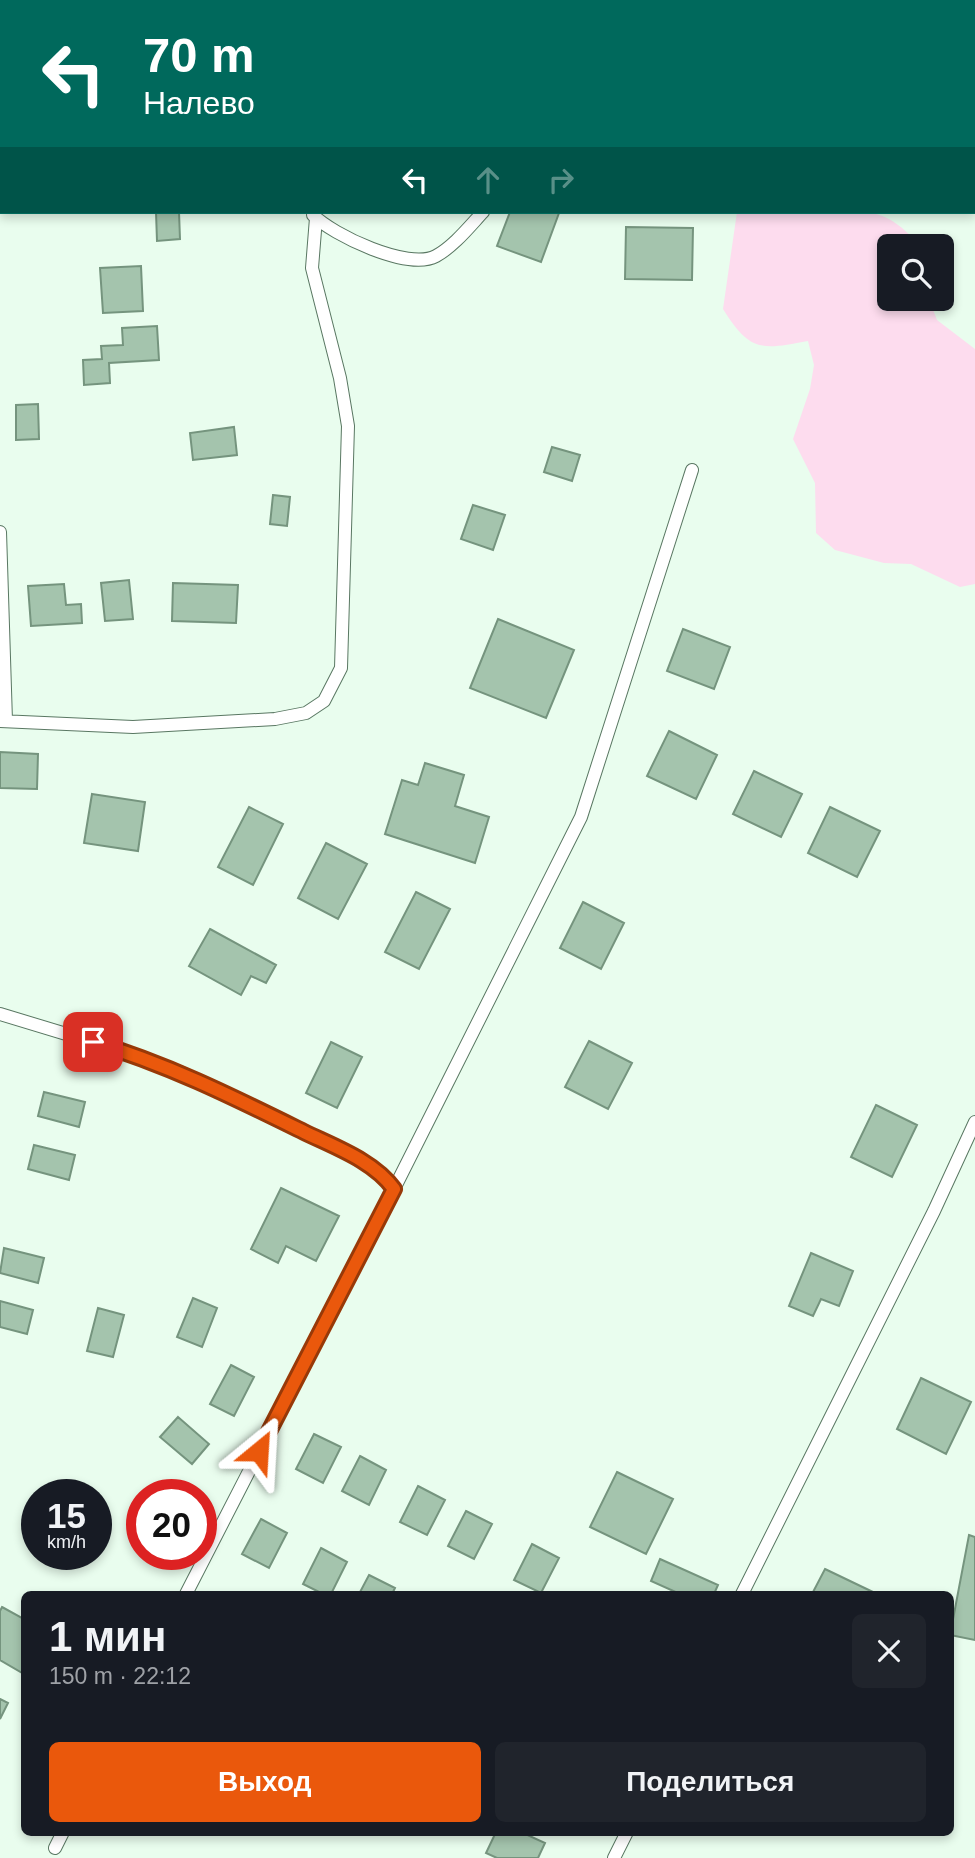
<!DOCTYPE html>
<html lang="ru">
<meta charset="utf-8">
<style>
body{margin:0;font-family:Arial,sans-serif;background:#20242c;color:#f1f3f6;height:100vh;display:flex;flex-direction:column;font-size:26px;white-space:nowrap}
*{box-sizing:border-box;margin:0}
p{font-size:23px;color:#9ea1a6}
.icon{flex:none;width:38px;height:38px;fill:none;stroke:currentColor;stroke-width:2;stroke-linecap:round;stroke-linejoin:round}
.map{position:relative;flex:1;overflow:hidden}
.drawer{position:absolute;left:21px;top:1591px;width:933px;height:245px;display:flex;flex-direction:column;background:#171b24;border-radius:10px;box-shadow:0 4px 10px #0003}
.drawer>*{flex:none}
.banner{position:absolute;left:0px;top:0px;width:976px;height:214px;box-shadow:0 4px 10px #0003;background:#00695c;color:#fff;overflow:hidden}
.controls{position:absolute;left:877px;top:234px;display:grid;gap:14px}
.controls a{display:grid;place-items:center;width:77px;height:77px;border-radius:10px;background:#171b24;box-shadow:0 4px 10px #0003;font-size:35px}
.speed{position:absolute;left:21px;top:1479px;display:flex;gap:14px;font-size:35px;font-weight:700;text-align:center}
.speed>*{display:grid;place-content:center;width:91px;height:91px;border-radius:50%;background:#171b24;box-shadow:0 4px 10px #0003;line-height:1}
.speed small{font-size:18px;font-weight:400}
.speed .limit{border:10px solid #d22;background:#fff;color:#111}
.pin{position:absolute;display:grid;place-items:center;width:60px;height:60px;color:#fff;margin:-30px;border-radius:14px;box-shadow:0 4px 10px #0006}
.me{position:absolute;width:77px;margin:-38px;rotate:27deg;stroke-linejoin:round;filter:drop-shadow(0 0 5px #0008)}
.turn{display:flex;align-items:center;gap:24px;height:147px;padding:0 28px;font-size:32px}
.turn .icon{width:91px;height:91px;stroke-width:2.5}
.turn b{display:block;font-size:49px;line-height:60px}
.lanes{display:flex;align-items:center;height:66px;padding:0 28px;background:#0003;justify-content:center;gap:35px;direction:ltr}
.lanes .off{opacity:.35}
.round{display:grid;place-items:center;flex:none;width:74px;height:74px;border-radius:10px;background:#20242c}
.overview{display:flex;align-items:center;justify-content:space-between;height:119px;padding:0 28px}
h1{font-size:42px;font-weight:800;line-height:52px}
.action{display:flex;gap:14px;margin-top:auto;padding:14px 28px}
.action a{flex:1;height:80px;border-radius:10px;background:#ea580c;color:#fff;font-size:28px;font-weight:800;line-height:80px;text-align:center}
.action a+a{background:#20242c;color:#f1f3f6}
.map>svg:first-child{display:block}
.green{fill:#fddcee}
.building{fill:#a4c4ad;stroke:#75947e;stroke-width:2}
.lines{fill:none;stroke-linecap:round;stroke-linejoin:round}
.service-casing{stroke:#597762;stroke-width:14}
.service{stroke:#fff;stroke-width:12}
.route-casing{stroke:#983908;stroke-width:18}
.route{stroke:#ea580c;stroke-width:12}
</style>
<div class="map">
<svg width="975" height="1858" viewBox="0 0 975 1858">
<rect width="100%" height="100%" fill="#e9fdee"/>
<path class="green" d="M737,212H866C890,215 904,228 920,246L889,247V299H929L937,320L975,349V584L960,587L911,564L884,563L835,550L816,533L815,483L793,439L810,389L814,365L808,341C761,350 750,352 723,309Z"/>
<path class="building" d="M52,0H75V2H41Z
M104,0H149L150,2H104Z
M156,212H179L180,239L157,241Z
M510,212L559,213L541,262L497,246Z
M626,227L693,228L692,280L625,279Z
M141,266L143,311L103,313L100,268Z
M157,326L159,360L109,363L110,383L84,385L83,360L102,359L101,346L123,345L122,328Z
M38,404L39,439L16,440V405Z
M234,427L237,455L193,460L190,433Z
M552,447L580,455L572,481L544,472Z
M273,495L290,497L287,526L270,524Z
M473,505L505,515L493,550L461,539Z
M129,580L133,619L105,621L101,583Z
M173,583L238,585L236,623L172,621Z
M64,584L66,605L81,604L82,623L31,626L28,586Z
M498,619L574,650L546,718L470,688Z
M683,629L730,647L714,689L667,671Z
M669,731L717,755L696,799L647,776Z
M0,752L38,754L37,789L0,788Z
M425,763L464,775L455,806L489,817L475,863L385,834L402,780L418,785Z
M754,771L802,794L781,837L733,814Z
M92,794L145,802L138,851L84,843Z
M249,807L283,824L253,885L218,867Z
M830,807L880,831L857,877L808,853Z
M326,843L367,864L338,919L298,898Z
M416,892L450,909L419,969L385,952Z
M583,902L624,923L601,969L560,948Z
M210,929L276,965L266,983L251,976L241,995L189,966Z
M589,1041L632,1063L608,1109L565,1087Z
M331,1042L362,1057L337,1108L306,1093Z
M44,1092L85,1102L79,1127L38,1116Z
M876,1105L917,1125L892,1177L851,1157Z
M34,1145L75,1155L69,1180L28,1169Z
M281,1188L339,1216L316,1261L286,1246L278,1263L251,1249Z
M4,1248L44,1258L38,1283L0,1273Z
M811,1253L853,1271L839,1306L821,1299L813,1316L789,1306Z
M193,1298L217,1308L202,1347L177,1337Z
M0,1301L33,1310L27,1334L0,1327Z
M98,1308L124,1315L113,1357L87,1351Z
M231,1365L254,1377L234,1416L210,1404Z
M921,1378L971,1402L946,1454L897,1429Z
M178,1417L209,1444L192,1464L160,1437Z
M314,1434L341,1447L323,1483L296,1469Z
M360,1456L386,1470L369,1505L342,1491Z
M617,1472L673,1499L646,1554L590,1527Z
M418,1486L445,1500L427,1535L400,1522Z
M466,1511L492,1524L474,1559L448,1546Z
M261,1519L287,1533L269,1568L242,1554Z
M969,1535L975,1537V1640L950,1635Z
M532,1544L559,1558L541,1593L514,1580Z
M321,1548L347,1562L331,1594H323L303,1584Z
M660,1559L718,1585L714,1594H680L651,1581Z
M825,1569L875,1593V1594H812Z
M369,1575L395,1588L392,1594H359Z
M2,1607L24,1619V1674L0,1660V1611Z
M0,1699L8,1703L0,1719Z
M496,1832H521L545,1843L538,1858H497L486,1853Z"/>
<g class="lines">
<g class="service-casing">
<path id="service" d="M271,0L272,2
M558,2L559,0
M313,215C333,235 408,271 436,256C454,246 469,227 483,212
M0,532L6,721
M0,721L133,727L275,719L306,713L324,701L341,668L348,426L340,378L312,268L316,218
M0,1014L119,1050L180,1072L356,1158L386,1178L394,1189
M186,1594L394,1189L581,817L692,470
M742,1594L934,1211L975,1122
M55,1848L63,1832
M614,1858L627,1832"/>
</g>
<use href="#service" class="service"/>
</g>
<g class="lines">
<g class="route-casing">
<path id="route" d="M93,1042C167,1064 235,1098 304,1132C335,1147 374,1161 394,1189L259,1451"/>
</g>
<use href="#route" class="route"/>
</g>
</svg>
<div class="controls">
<a><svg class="icon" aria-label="search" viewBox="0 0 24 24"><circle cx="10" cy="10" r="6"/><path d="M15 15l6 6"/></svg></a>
</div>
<div class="speed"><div>15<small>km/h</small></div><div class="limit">20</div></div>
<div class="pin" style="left:93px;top:1042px;background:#d93025"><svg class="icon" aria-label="arrive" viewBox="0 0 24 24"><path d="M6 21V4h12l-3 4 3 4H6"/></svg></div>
<svg class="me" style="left:259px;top:1451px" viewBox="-20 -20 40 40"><path d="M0-17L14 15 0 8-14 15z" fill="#ea580c" stroke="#fff" stroke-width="4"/></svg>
<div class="banner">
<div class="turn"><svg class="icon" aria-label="left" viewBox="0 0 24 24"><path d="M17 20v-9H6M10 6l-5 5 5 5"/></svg><div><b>70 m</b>Налево</div></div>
<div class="lanes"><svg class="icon" aria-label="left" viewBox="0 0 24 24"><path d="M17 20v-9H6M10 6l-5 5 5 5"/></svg><svg class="icon off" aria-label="ahead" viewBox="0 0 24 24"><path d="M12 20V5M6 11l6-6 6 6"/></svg><svg class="icon off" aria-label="right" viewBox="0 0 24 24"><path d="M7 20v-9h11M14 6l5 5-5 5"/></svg></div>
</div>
<section class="drawer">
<div class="overview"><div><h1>1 мин</h1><p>150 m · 22:12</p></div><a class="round"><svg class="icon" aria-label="close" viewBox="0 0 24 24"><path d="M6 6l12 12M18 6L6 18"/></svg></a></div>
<div class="action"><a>Выход</a><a>Поделиться</a></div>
</section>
</div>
